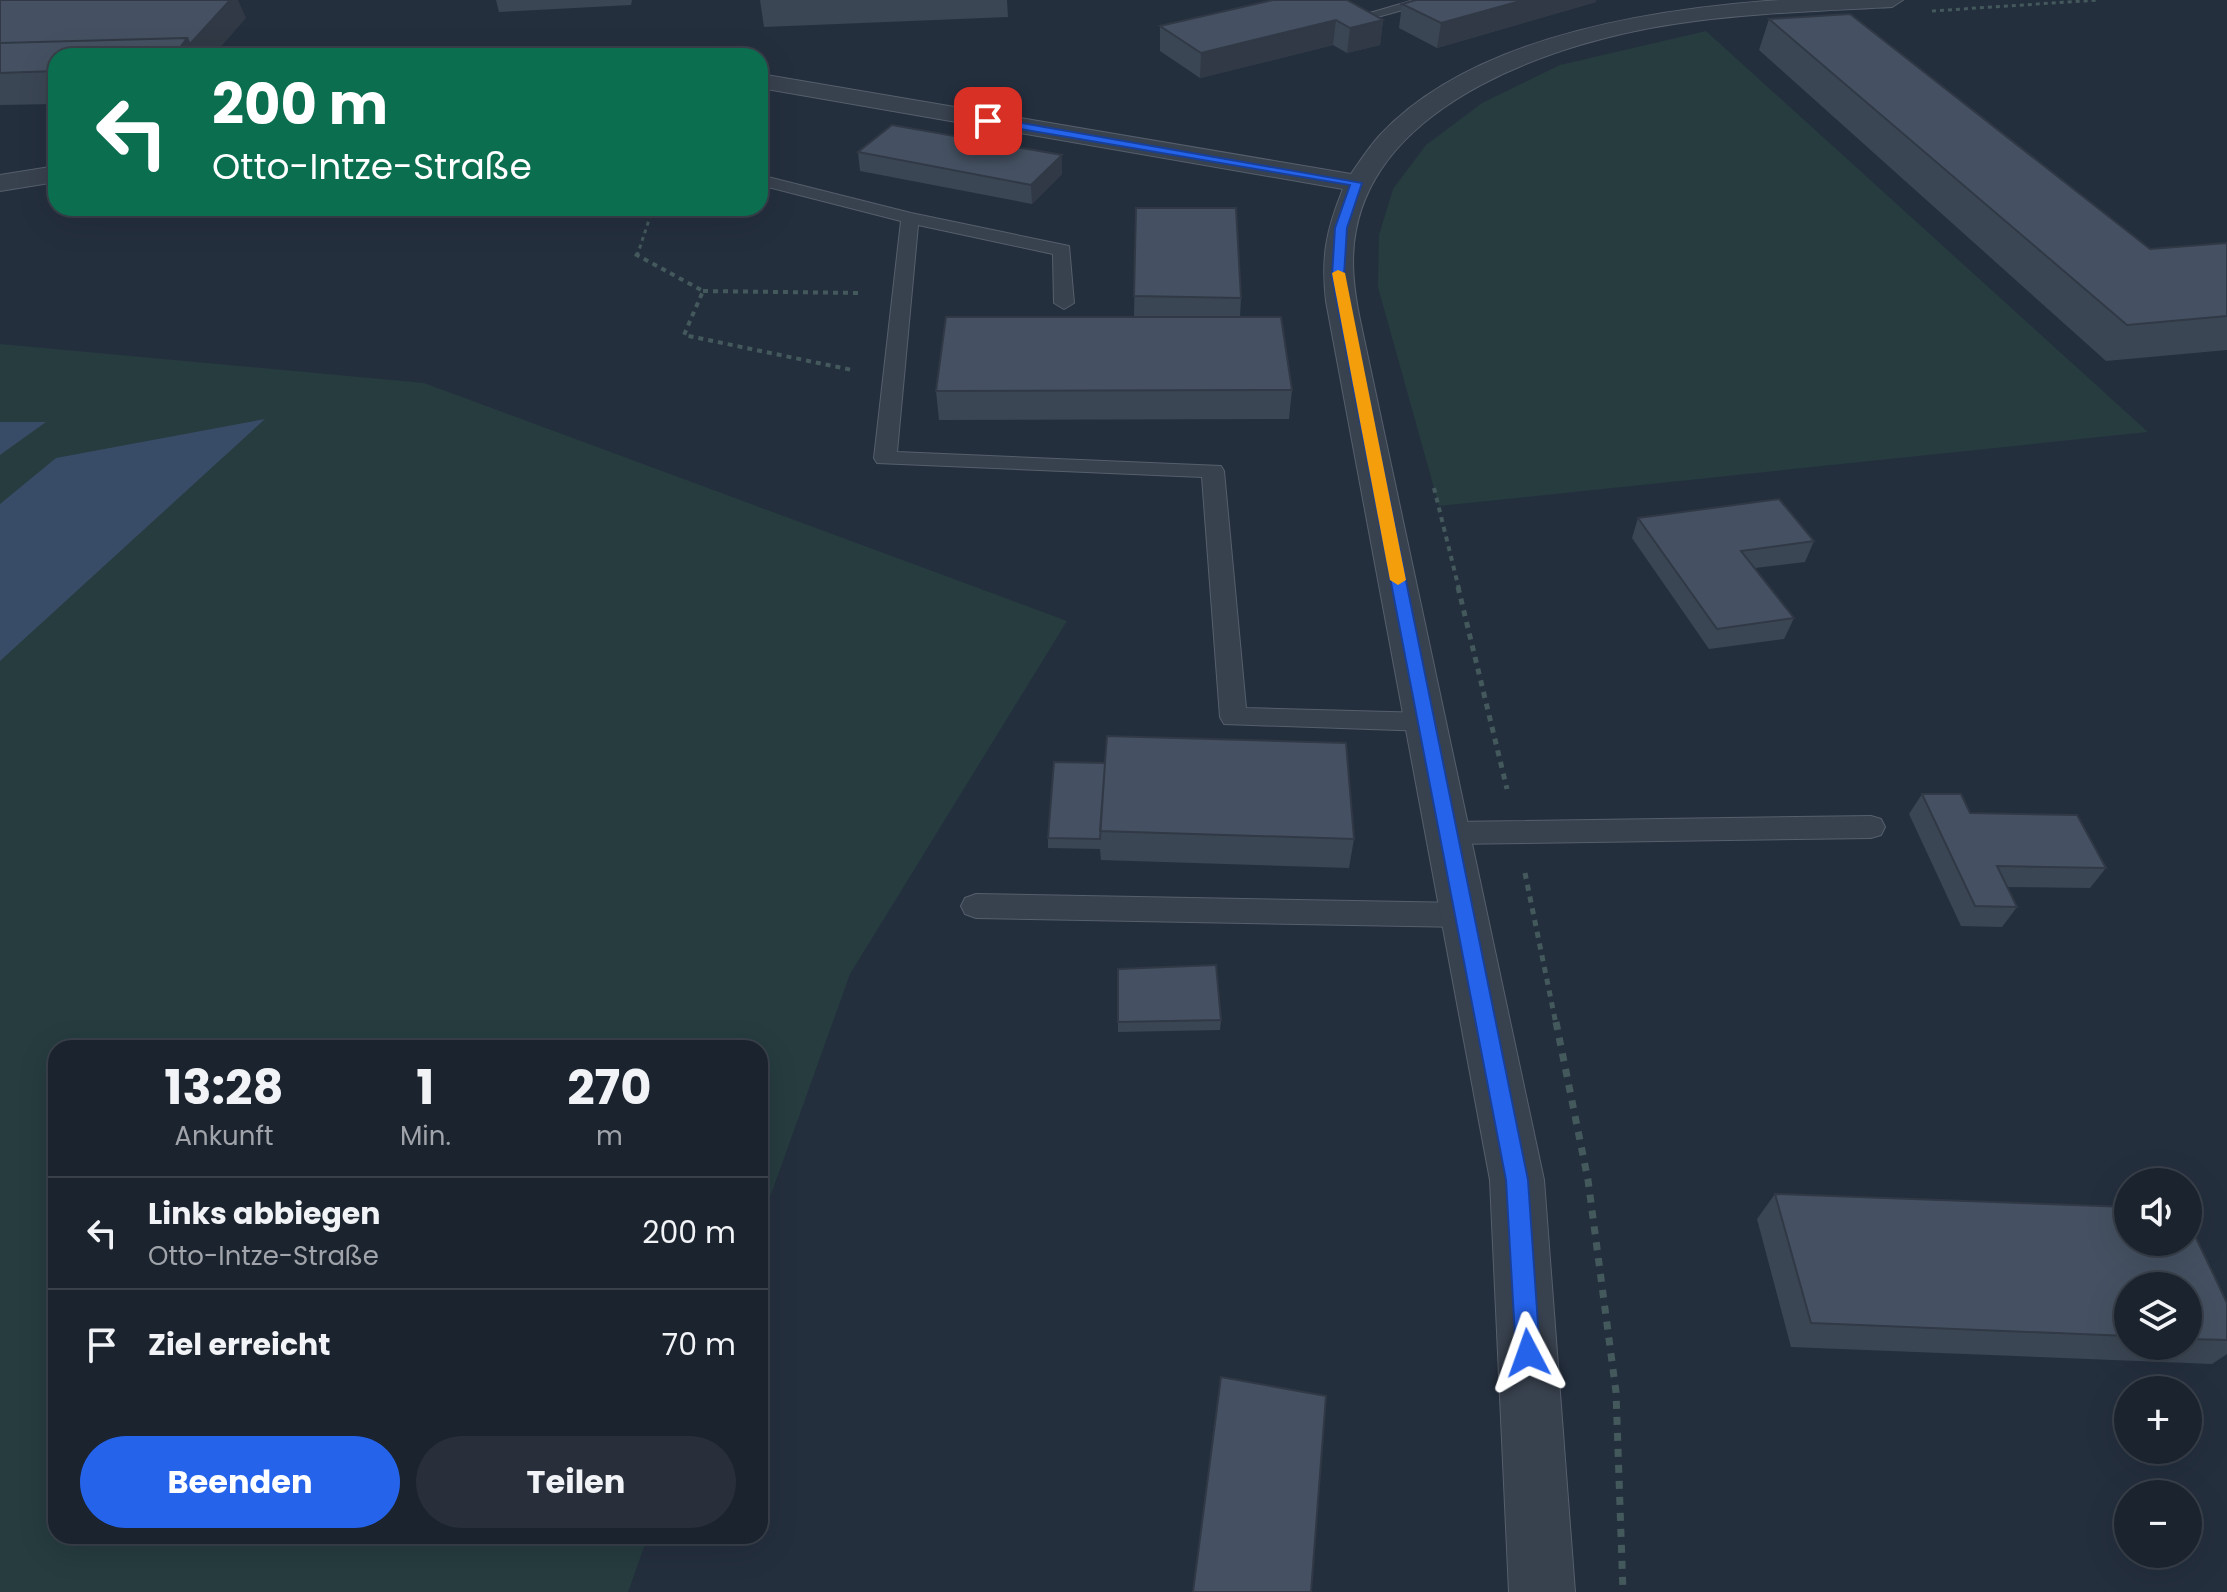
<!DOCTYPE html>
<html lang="de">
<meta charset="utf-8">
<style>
body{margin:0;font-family:Poppins,sans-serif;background:#282f3a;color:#f1f3f6;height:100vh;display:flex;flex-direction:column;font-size:30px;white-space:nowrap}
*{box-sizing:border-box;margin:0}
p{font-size:26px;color:#a0a4aa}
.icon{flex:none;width:44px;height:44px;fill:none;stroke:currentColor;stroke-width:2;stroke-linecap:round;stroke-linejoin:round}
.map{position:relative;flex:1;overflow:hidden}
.side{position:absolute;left:48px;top:1040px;width:720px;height:504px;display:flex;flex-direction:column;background:#1b232e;border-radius:24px;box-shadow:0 8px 32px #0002,0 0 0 2px #39404a}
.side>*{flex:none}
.hud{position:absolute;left:48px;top:48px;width:720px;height:168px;border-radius:24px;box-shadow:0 8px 32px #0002,0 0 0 2px #39404a;background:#0b6e4f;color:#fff;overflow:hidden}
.buttons{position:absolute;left:2114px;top:1168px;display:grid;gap:16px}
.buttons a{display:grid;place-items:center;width:88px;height:88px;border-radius:50%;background:#1b232e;box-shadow:0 8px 32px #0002,0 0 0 2px #39404a;font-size:40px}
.pin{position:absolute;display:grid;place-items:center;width:68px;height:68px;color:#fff;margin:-34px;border-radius:16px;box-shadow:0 4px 12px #0006}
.me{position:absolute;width:88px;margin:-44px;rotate:356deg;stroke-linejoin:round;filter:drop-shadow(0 0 6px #0008)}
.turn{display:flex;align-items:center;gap:28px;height:168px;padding:0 32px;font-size:36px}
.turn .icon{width:104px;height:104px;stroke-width:2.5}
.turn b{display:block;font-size:56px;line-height:68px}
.eta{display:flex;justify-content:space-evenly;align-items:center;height:136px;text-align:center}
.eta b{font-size:48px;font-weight:700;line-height:56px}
.button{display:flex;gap:16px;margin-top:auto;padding:16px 32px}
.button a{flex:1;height:92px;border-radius:48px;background:#2563eb;color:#fff;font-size:32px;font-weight:700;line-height:92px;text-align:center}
.button a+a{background:#282f3a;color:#f1f3f6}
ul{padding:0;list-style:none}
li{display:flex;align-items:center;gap:24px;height:112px;padding:0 32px;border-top:2px solid #39404a}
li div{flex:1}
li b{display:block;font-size:30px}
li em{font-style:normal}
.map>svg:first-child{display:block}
.green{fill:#263c3f}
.water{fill:#394c67}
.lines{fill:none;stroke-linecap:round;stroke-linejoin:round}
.service-casing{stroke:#565f6c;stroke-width:2}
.minor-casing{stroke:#565f6c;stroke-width:2}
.path-far3{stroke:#44595c;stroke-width:3;stroke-dasharray:4 4;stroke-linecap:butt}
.path-far2{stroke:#44595c;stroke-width:4;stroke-dasharray:5 5;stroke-linecap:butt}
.path-far1{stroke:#44595c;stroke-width:5;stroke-dasharray:6 6;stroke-linecap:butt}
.path{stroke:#44595c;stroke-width:7;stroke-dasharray:8 8;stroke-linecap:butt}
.service{fill:#38414e;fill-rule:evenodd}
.minor{fill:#38414e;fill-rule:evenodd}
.wall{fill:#3b4654;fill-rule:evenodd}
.shaded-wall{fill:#303945}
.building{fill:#455162;stroke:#303945;stroke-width:2}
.route{fill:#2563eb;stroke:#184099;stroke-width:2}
.slow{fill:#f59e0b}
</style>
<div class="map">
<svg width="2227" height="1592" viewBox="0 0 2227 1592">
<rect width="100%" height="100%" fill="#242f3e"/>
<path class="green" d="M1706,31L2148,432L1439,506L1378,287L1379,235L1393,189L1426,145L1482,103L1560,65Z
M0,344L424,383L1067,621L850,974L760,1225V1048H56V1536H648L628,1592H0Z"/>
<path class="water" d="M265,419L0,661V504L56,458Z
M0,422H46L0,455Z"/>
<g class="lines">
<g class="service-casing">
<path id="service" d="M1414,0H1439L1370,19L1363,15Z
M760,175L911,213L1069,246L1074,303L1064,309L1054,303L1053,254L918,225L897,452L1221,466L1224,471L1246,708L1427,713L1436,715L1440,722L1436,729L1427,731L1224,724L1220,717L1202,477L877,463L874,458L901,221L760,185Z
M1871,816L1881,819L1885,827L1881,835L1871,838L1449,844L1439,841L1435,833L1439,825L1449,822Z
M976,894L1464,903L1475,907L1479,915L1475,923L1464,927L976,918L965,914L961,906L965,898Z"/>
</g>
<g class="minor-casing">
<path id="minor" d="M1780,0H1903L1892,7C1819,11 1746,13 1674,24C1560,41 1381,100 1356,230C1350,260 1354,290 1360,320L1544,1180L1575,1592H1509L1490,1180L1326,301C1321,257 1326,231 1343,189L760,88V74L1351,174C1360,161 1369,147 1380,135C1473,36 1651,9 1780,0Z
M56,166V182L0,191V175Z"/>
</g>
<path class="path-far3" d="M1932,11L2098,0
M637,256L653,208"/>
<path class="path-far2" d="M635,254L703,291L684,335L852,370
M703,291L861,293
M1434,488L1459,589"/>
<path class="path-far1" d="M1458,587L1507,789
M1525,873L1556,1024"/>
<path class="path" d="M1556,1022L1588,1180L1616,1392L1623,1592"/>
<use href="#service" class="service"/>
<use href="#minor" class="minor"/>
</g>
<path class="wall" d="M0,0L246,18L56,56V104L0,105Z
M496,0H632L631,5L499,12Z
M760,0H1007L1008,17L764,27Z
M1273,0L1383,20L1380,45L1347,53L1333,45L1200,78L1160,51V26Z
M1596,2L1437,48L1399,28L1402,4Z
M1769,19L2150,249L2227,243V350L2106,361L1759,50Z
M858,152L1062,155V174L1032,204L860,171Z
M1136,208L1241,298L1240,317L1292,390L1289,419L939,420L936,391L1134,317Z
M1638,518L1814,541L1805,562L1755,568L1794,618L1784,639L1709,649L1632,538Z
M1054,762L1354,839L1349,868L1101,860L1100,849L1048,848V838Z
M1922,794L1970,813L2106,868L2090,888L2007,887L2017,907L2002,927L1961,926L1909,814Z
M1118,969L1221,1020L1220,1030L1118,1032Z
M1775,1194L2128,1207V1242H2188V1221L2227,1303V1354L2212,1364L1791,1347L1757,1219ZM2128,1286H2188V1346H2128Z"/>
<path class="shaded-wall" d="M230,0H238L246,18L213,56H174L187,38Z
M1524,0H1596V2L1437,48L1441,23Z
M1336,20L1333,45L1200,78L1201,53Z
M1383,20L1380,45L1347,53L1350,28Z
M1062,155V174L1032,204L1031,185Z"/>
<path class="building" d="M0,0H230L190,44L187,38L0,43Z
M1273,0H1347L1383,20L1350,28L1336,20L1201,53L1160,26Z
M1416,0H1524L1441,23L1402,4Z
M1850,14L2150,249L2227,243V316L2127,325L1769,19Z
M187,38L174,56H56V71L0,73V43Z
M892,125L1062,155L1031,185L858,152Z
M1136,208H1236L1241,298L1134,296Z
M946,317H1281L1292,390L936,391Z
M1779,499L1814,541L1741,551L1794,618L1717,629L1638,518Z
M1107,736L1346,743L1354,839L1100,831Z
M1054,762L1105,763L1100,839L1048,838Z
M1922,794H1961L1970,813L2077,815L2106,868L1997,866L2017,907L1975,906Z
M1216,965L1221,1020L1118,1022V969Z
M1775,1194L2128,1207V1242H2188V1221L2227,1303V1340L2188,1339V1286H2128V1336L1811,1323Z
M1221,1377L1326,1396L1311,1592H1193Z"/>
<path class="route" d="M988,117L1362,183L1347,228L1344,276L1528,1180L1540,1353L1536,1361L1528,1365L1519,1361L1516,1353L1506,1180L1332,276L1335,228L1350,185L985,123L983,121Z"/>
<path class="slow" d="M1338,270L1345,273L1406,580L1398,585L1390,580L1332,273Z"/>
</svg>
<div class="buttons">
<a><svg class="icon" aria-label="sound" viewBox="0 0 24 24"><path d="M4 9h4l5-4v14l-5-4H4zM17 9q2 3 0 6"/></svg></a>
<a><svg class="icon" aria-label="layers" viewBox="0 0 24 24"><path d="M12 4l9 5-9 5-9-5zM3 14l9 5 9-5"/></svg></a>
<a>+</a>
<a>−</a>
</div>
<div class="pin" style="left:988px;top:121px;background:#d93025"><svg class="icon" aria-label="arrive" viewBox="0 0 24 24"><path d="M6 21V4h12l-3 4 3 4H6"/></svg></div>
<svg class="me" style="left:1528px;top:1353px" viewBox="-20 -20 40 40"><path d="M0-17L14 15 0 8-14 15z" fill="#2563eb" stroke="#fff" stroke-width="4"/></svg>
<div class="hud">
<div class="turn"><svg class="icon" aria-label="left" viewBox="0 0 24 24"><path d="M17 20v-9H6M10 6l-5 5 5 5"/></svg><div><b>200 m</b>Otto-Intze-Straße</div></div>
</div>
<section class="side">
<div class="eta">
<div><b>13:28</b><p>Ankunft</p></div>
<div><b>1</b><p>Min.</p></div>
<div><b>270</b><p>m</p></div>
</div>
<ul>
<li><svg class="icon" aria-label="left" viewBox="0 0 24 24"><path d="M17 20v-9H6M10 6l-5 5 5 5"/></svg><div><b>Links abbiegen</b><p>Otto-Intze-Straße</p></div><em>200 m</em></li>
<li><svg class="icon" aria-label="arrive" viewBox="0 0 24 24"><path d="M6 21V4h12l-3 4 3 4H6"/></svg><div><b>Ziel erreicht</b></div><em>70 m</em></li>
</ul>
<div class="button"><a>Beenden</a><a>Teilen</a></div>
</section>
</div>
